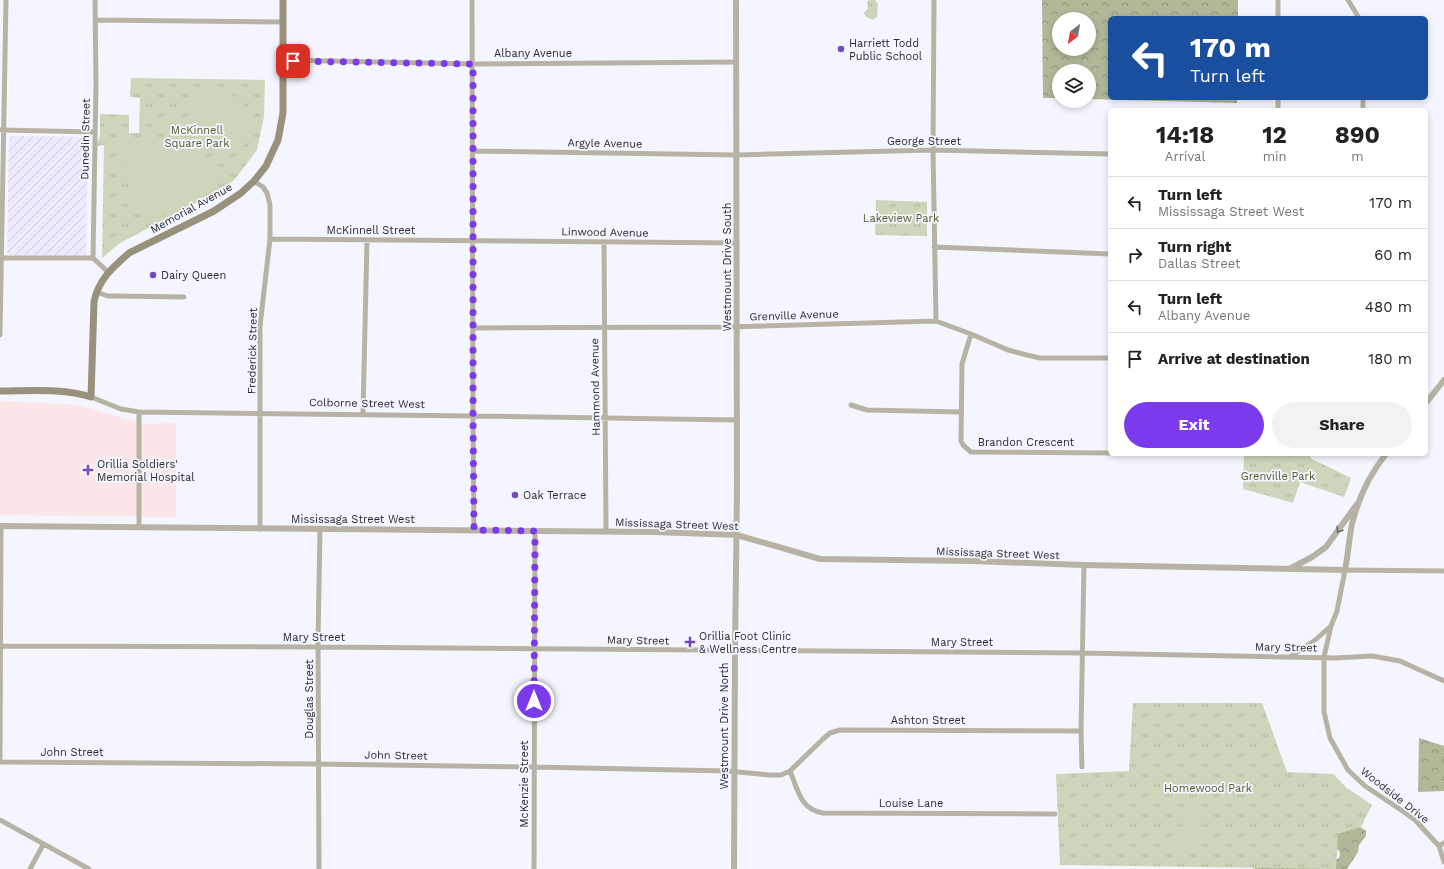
<!DOCTYPE html>
<style>
body{margin:0;font-family:"Work Sans",sans-serif;background:#f2f2f2;color:#222;height:100vh;display:flex;flex-direction:column;font-size:15px;white-space:nowrap}
*{box-sizing:border-box;margin:0}
p{font-size:13px;color:#767676}
.icon{flex:none;width:22px;height:22px;fill:none;stroke:currentColor;stroke-width:2;stroke-linecap:round;stroke-linejoin:round}
.map{position:relative;flex:1;overflow:hidden}
.details{position:absolute;left:1108px;top:108px;width:320px;height:348px;display:flex;flex-direction:column;background:#fff;border-radius:6px;box-shadow:0 2px 6px #0003}
.details>*{flex:none}
.top-card{position:absolute;left:1108px;top:16px;width:320px;height:84px;border-radius:6px;box-shadow:0 2px 6px #0003;background:#1a4fa0;color:#fff;overflow:hidden}
.needle{width:26px;rotate:211deg}
.tools{position:absolute;left:1052px;top:12px;display:grid;gap:8px}
.tools a{display:grid;place-items:center;width:44px;height:44px;border-radius:50%;background:#fff;box-shadow:0 2px 6px #0003;font-size:20px}
.pin{position:absolute;display:grid;place-items:center;width:34px;height:34px;color:#fff;margin:-17px;border-radius:8px;box-shadow:0 2px 6px #0006}
.me{position:absolute;width:44px;margin:-22px;rotate:0deg;stroke-linejoin:round;filter:drop-shadow(0 0 3px #0008)}
.turn{display:flex;align-items:center;gap:14px;height:84px;padding:0 16px;font-size:18px}
.turn .icon{width:52px;height:52px;stroke-width:2.5}
.turn b{display:block;font-size:28px;line-height:34px}
.eta{display:flex;justify-content:space-evenly;align-items:center;height:68px;text-align:center}
.eta b{font-size:24px;font-weight:700;line-height:28px}
.primary-button{display:flex;gap:8px;margin-top:auto;padding:8px 16px}
.primary-button a{flex:1;height:46px;border-radius:24px;background:#7c3aed;color:#fff;font-size:16px;font-weight:700;line-height:46px;text-align:center}
.primary-button a+a{background:#f2f2f2;color:#222}
ul{padding:0;list-style:none}
li{display:flex;align-items:center;gap:12px;height:52px;padding:0 16px;border-top:1px solid #e0e0e0}
li div{flex:1}
li b{display:block;font-size:15px}
li em{font-style:normal}
.map>svg:first-child{display:block}
.industrial{fill:url(#industrial-furrows)}
.medical{fill:#fce6e7}
.forest{fill:url(#forest-crowns);fill-rule:evenodd}
.park{fill:url(#park-tufts)}
.pitch{fill:#cdd5ba}
.lines{fill:none;stroke-linecap:round;stroke-linejoin:round}
.minor{stroke:#b7b3a4;stroke-width:5}
.tertiary{stroke:#b7b3a4;stroke-width:6}
.secondary{stroke:#98927d;stroke-width:7}
.oneway{stroke:#696864}
.route{stroke:#7c3aed;stroke-width:7;stroke-dasharray:0 12.6}
.poi-dot{fill:#724ac2;stroke:#f5f5ff;stroke-width:1.5}
.labels{text-anchor:middle;stroke-width:3.5;stroke-linejoin:round;paint-order:stroke}
.poi-label{font-size:11px;fill:#2a2a2f;stroke:#f5f5ff;text-anchor:start}
.street-label{font-size:11px;fill:#2a2a2f;stroke:#f5f5ff}
.park-label{font-size:11px;fill:#505c28;stroke:#f5f5ff}
</style>
<div class="map">
<svg width="1444" height="869" viewBox="0 0 1444 869">
<defs>
<pattern id="industrial-furrows" width="10" height="10" patternUnits="userSpaceOnUse"><rect width="10" height="10" fill="#eee9ff"/><path d="M-1 1l2-2M0 10L10 0M9 11l2-2" fill="none" stroke="#ccc8db"/></pattern>
<pattern id="forest-crowns" width="20" height="18" patternUnits="userSpaceOnUse"><rect width="20" height="18" fill="#b0b898"/><path d="M2 6a3 3 0 1 1 6 0M12 15a3 3 0 1 1 6 0" fill="none" stroke="#8f967c"/></pattern>
<pattern id="park-tufts" width="24" height="20" patternUnits="userSpaceOnUse"><rect width="24" height="20" fill="#cdd5ba"/><path d="M3 7l-1-3M5 7V3M7 7l1-3M15 17l-1-3M17 17v-4M19 17l1-3" fill="none" stroke="#b0b7a0"/></pattern>
</defs>
<rect width="100%" height="100%" fill="#f5f5ff"/>
<path class="industrial" d="M9,136L88,137L86,256L7,255Z"/>
<path class="medical" d="M0,401L77,405L144,424L176,423V517L0,515Z"/>
<path class="forest" d="M1042,0H1238V18H1110V98H1237V103L1089,99V71H1059V98H1043ZM1059,19H1089V49H1059Z
M1419,738L1444,746V791L1418,792Z
M1353,824L1362,828L1366,831V836L1359,845L1358,852L1347,869H1254L1253,863L1324,860L1338,859L1340,855L1339,850L1306,849Z"/>
<path class="park" d="M869,0H875L878,4L877,17L873,20L866,17L864,13L868,8L867,2Z
M131,78L265,80L264,116L257,150L236,178L228,185L202,200L120,243L102,258L104,145L96,146L100,136V114L129,115V133H139L140,98L130,97Z
M876,200L927,202V236L875,235Z
M1244,454H1311L1310,458L1351,478L1344,497L1300,482L1293,503L1243,489Z
M1133,703H1262L1287,772L1333,774L1347,788L1372,805L1361,827L1338,834L1336,869L1060,865L1056,774L1129,771Z"/>
<path class="pitch" d="M197,87L228,92L243,103L249,125L242,150L194,140L189,135Z
M182,135L223,181C200,197 176,209 151,221L147,220C132,192 121,174 118,142Z
M1190,810L1206,818L1198,834L1182,825Z
M1181,826L1197,835L1188,852L1171,843Z"/>
<g class="lines">
<path class="minor" d="M472,0L473,416L474,530
M934,0L933,150L936,321
M1278,0V18
M1348,0L1359,18
M96,20L284,22
M283,60L473,64L736,62
M1278,98V110
M1363,98V110
M1,130L95,132
M473,151L737,155L933,150L1110,154
M254,181L263,187L267,193L270,205V239L260,326V529
M270,239L737,243
M604,243L606,531
M934,247L1110,254
M0,258H93
M93,258L96,84L95,0
M93,258L108,272
M96,292L108,296H115L184,297
M473,328L727,327L936,321L971,334L1008,350L1027,355L1040,358H1110
M971,334L962,364L961,441L963,445L971,452L1110,453
M0,335L6,0
M91,397L121,409L139,412L473,416L737,420
M851,405L867,410L960,412
M139,412V527
M363,414L367,240
M1444,571L1345,570L1337,611L1331,626L1324,657V712L1330,738L1348,770L1365,786L1401,810L1415,820L1439,846L1444,862
M0,646L319,647L1082,653L1335,658L1372,656L1400,661L1444,681
M1291,656L1314,641L1331,626
M0,760L1,526
M0,762L314,764L534,767L728,771L769,775H781L790,771L823,739L830,733L840,730L1081,731
M1082,767L1081,731L1084,565
M790,771C798,790 800,809 823,813L1055,814
M0,820L89,869
M1439,846L1444,843
M30,869L43,845
M319,869L318,640L320,529
M534,869L535,531"/>
<path class="tertiary" d="M1426,403L1444,380
M0,526L655,532L737,535L820,559L972,561L1084,565L1345,570C1348,555 1349,539 1352,524C1358,499 1370,474 1386,454
M1291,568L1312,557L1326,547L1357,504
M734,869L735,651L737,489L736,0"/>
<path class="secondary" d="M0,391C29,391 64,388 91,397L94,302C98,280 113,267 129,253L214,211L241,193L254,181L266,166L278,140L283,113V0"/>
</g>
<defs><path id="oneway-chevron" d="M-2-3.5L2.5 0L-2 3.5" fill="none" stroke-width="1.6" stroke-linecap="round" stroke-linejoin="round"/></defs>
<use class="oneway" href="#oneway-chevron" transform="translate(1339 530) rotate(124)"/>
<g class="lines">
<path class="route" d="M293,61L473,64V416L474,530L535,531L534,701"/>
</g>
<g class="poi-dot">
<circle cx="841" cy="49" r="4"/>
<circle cx="153" cy="275" r="4"/>
<path d="M86 464h4v4h4v4h-4v4h-4v-4h-4v-4h4z"/>
<circle cx="515" cy="495" r="4"/>
<path d="M688 636h4v4h4v4h-4v4h-4v-4h-4v-4h4z"/>
</g>
<g class="labels">
<g class="poi-label">
<text x="849" y="47">Harriett Todd<tspan x="849" dy="13">Public School</tspan></text>
<text x="161" y="279">Dairy Queen</text>
<text x="97" y="468">Orillia Soldiers'<tspan x="97" dy="13">Memorial Hospital</tspan></text>
<text x="523" y="499">Oak Terrace</text>
<text x="699" y="640">Orillia Foot Clinic<tspan x="699" dy="13">&amp; Wellness Centre</tspan></text>
</g>
<g class="street-label">
<text x="533" y="57">Albany Avenue</text>
<text transform="translate(85 139) rotate(-89)" y="4">Dunedin Street</text>
<text x="924" y="145">George Street</text>
<text transform="translate(605 143) rotate(1)" y="4">Argyle Avenue</text>
<text transform="translate(191 208) rotate(-29)" y="4">Memorial Avenue</text>
<text x="371" y="234">McKinnell Street</text>
<text transform="translate(605 232) rotate(1)" y="4">Linwood Avenue</text>
<text transform="translate(727 267) rotate(-90)" y="4">Westmount Drive South</text>
<text transform="translate(794 315) rotate(-2)" y="4">Grenville Avenue</text>
<text transform="translate(252 351) rotate(-89)" y="4">Frederick Street</text>
<text transform="translate(595 387) rotate(-91)" y="4">Hammond Avenue</text>
<text transform="translate(367 403) rotate(1)" y="4">Colborne Street West</text>
<text x="1026" y="446">Brandon Crescent</text>
<text x="353" y="523">Mississaga Street West</text>
<text transform="translate(677 524) rotate(2)" y="4">Mississaga Street West</text>
<text transform="translate(998 553) rotate(2)" y="4">Mississaga Street West</text>
<text x="314" y="641">Mary Street</text>
<text transform="translate(638 640) rotate(1)" y="4">Mary Street</text>
<text x="962" y="646">Mary Street</text>
<text transform="translate(1286 647) rotate(1)" y="4">Mary Street</text>
<text transform="translate(309 699) rotate(-90)" y="4">Douglas Street</text>
<text x="928" y="724">Ashton Street</text>
<text transform="translate(724 726) rotate(-90)" y="4">Westmount Drive North</text>
<text x="72" y="756">John Street</text>
<text transform="translate(396 755) rotate(1)" y="4">John Street</text>
<text transform="translate(524 784) rotate(-90)" y="4">McKenzie Street</text>
<text transform="translate(1395 795) rotate(38)" y="4">Woodside Drive</text>
<text x="911" y="807">Louise Lane</text>
</g>
<g class="park-label">
<text x="197" y="134">McKinnell<tspan x="197" dy="13">Square Park</tspan></text>
<text x="901" y="222">Lakeview Park</text>
<text x="1278" y="480">Grenville Park</text>
<text x="1208" y="792">Homewood Park</text>
</g>
</g>
</svg>
<div class="tools">
<a><svg class="needle" viewBox="-14 -14 28 28"><path d="M0-13l5 13h-10z" fill="#e53935"/><path d="M0 13l5-13h-10z" fill="#767676"/></svg></a>
<a><svg class="icon" aria-label="layers" viewBox="0 0 24 24"><path d="M12 4l9 5-9 5-9-5zM3 14l9 5 9-5"/></svg></a>
</div>
<div class="pin" style="left:293px;top:61px;background:#d93025"><svg class="icon" aria-label="arrive" viewBox="0 0 24 24"><path d="M6 21V4h12l-3 4 3 4H6"/></svg></div>
<svg class="me" style="left:534px;top:701px" viewBox="-20 -20 40 40"><circle r="17" fill="#7c3aed" stroke="#fff" stroke-width="3"/><path d="M0-11L8 9 0 5-8 9z" fill="#fff"/></svg>
<div class="top-card">
<div class="turn"><svg class="icon" aria-label="left" viewBox="0 0 24 24"><path d="M17 20v-9H6M10 6l-5 5 5 5"/></svg><div><b>170 m</b>Turn left</div></div>
</div>
<section class="details">
<div class="eta">
<div><b>14:18</b><p>Arrival</p></div>
<div><b>12</b><p>min</p></div>
<div><b>890</b><p>m</p></div>
</div>
<ul>
<li><svg class="icon" aria-label="left" viewBox="0 0 24 24"><path d="M17 20v-9H6M10 6l-5 5 5 5"/></svg><div><b>Turn left</b><p>Mississaga Street West</p></div><em>170 m</em></li>
<li><svg class="icon" aria-label="right" viewBox="0 0 24 24"><path d="M7 20v-9h11M14 6l5 5-5 5"/></svg><div><b>Turn right</b><p>Dallas Street</p></div><em>60 m</em></li>
<li><svg class="icon" aria-label="left" viewBox="0 0 24 24"><path d="M17 20v-9H6M10 6l-5 5 5 5"/></svg><div><b>Turn left</b><p>Albany Avenue</p></div><em>480 m</em></li>
<li><svg class="icon" aria-label="arrive" viewBox="0 0 24 24"><path d="M6 21V4h12l-3 4 3 4H6"/></svg><div><b>Arrive at destination</b></div><em>180 m</em></li>
</ul>
<div class="primary-button"><a>Exit</a><a>Share</a></div>
</section>
</div>
